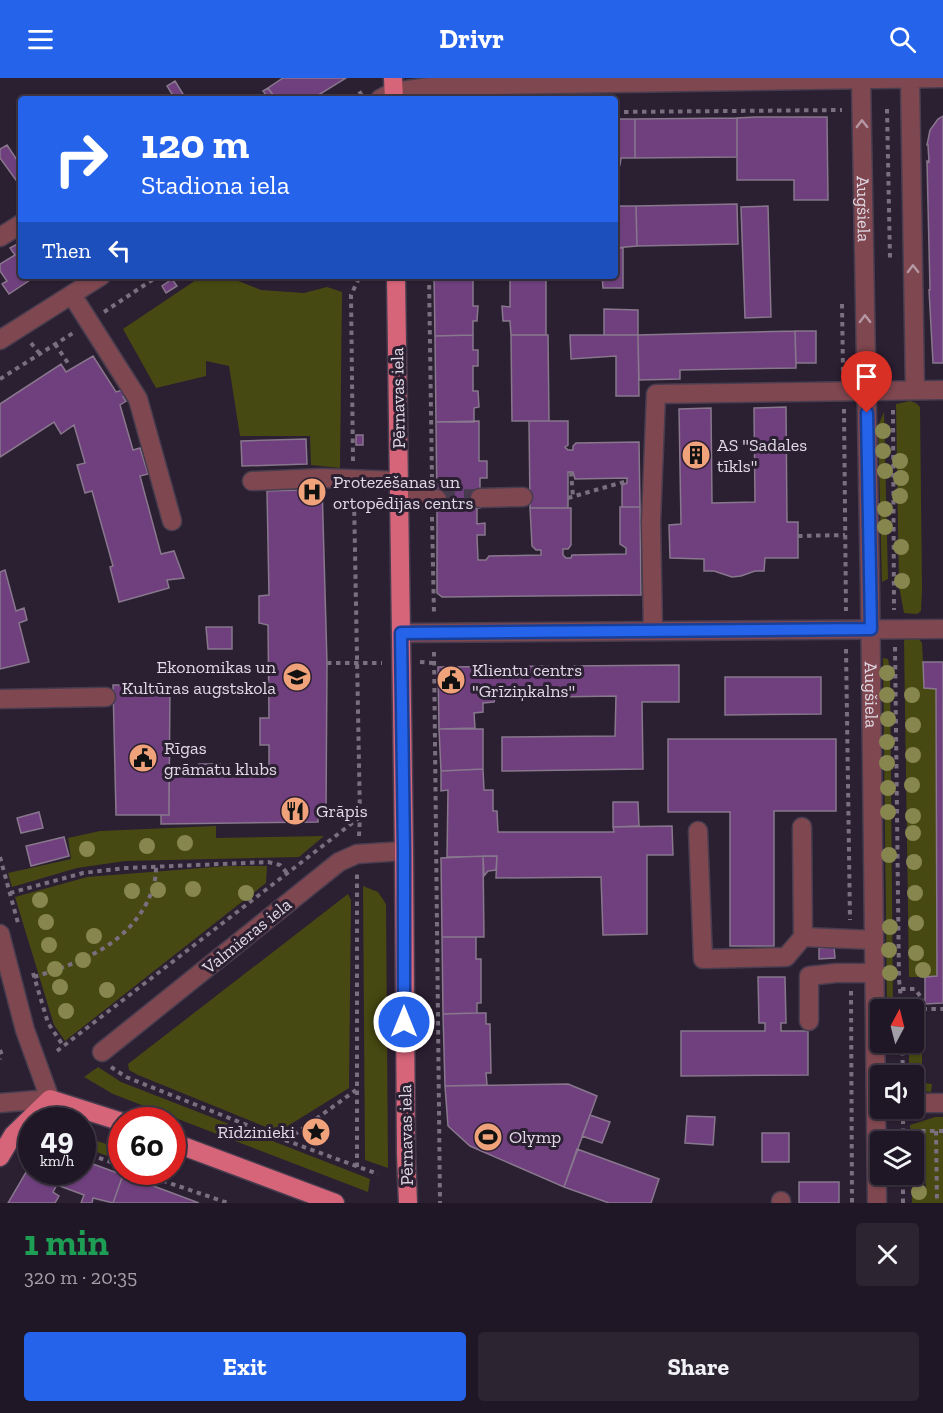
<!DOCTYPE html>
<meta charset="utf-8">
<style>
body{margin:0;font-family:"Zilla Slab",serif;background:#2d2432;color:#f1f3f6;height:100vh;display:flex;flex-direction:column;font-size:22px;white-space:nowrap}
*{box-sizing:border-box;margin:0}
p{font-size:20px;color:#a29fa7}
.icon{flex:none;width:33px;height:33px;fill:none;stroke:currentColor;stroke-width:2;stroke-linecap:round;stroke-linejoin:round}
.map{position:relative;height:1125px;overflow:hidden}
.panel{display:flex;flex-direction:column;background:#201726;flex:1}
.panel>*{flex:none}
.hud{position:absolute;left:18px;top:18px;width:600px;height:183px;border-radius:6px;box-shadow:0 2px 4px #0004,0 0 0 2px #3d3643;background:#2563eb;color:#fff;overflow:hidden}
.needle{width:39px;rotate:7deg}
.controls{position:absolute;left:870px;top:921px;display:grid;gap:12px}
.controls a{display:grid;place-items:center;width:54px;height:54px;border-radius:6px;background:#201726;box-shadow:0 2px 4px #0004,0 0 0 2px #3d3643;font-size:30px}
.speed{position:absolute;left:18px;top:1029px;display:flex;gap:12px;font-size:30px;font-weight:700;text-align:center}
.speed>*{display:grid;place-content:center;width:78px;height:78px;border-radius:50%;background:#201726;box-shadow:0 2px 4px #0004,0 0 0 2px #3d3643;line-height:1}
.speed small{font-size:15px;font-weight:400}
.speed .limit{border:9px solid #d22;background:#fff;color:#111}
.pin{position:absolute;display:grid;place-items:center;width:51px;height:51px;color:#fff;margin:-62px -26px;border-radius:50% 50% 50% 0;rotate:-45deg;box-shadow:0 0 6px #0007}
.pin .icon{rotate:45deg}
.me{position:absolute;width:66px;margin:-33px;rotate:0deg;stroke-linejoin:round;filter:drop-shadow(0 0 4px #0008)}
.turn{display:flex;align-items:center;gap:21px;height:126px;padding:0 24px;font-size:27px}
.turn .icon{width:78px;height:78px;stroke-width:2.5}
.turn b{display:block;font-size:42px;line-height:51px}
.then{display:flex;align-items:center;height:57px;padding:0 24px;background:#0003;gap:12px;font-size:22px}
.round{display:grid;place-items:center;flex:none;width:63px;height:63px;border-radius:6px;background:#2d2432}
.head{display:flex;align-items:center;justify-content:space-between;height:102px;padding:0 24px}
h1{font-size:36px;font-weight:700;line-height:45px;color:#1e9e55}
.button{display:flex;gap:12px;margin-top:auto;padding:12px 24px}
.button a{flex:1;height:69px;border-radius:6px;background:#2563eb;color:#fff;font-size:24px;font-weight:700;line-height:69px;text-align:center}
.button a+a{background:#2d2432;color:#f1f3f6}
header{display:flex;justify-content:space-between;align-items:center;height:78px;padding:0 24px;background:#2563eb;color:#fff;font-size:27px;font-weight:700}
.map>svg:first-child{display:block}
.green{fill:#474912}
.building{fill:#6f407d;stroke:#88778d;stroke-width:1.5}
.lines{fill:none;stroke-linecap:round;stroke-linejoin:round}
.minor-tunnel{stroke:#463b4d;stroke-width:18;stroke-dasharray:18 9;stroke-linecap:butt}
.minor-casing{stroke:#483d4f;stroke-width:21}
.major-casing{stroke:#483d4f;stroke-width:21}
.path{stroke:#796f7f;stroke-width:4;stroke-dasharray:4.5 4.5;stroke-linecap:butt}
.minor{stroke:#7f4750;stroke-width:18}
.major{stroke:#d7657a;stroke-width:18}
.tree{fill:#88864f}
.oneway{stroke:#b497a2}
.route-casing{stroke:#184099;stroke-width:15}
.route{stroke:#2563eb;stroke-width:10}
.labels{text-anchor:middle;stroke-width:6;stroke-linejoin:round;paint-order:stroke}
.street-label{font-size:18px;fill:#e0d9e5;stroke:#2b1f32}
.poi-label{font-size:18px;fill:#e0d9e5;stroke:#2b1f32;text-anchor:start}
</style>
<header><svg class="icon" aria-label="menu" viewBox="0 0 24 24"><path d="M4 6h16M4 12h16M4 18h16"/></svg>Drivr<svg class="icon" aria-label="search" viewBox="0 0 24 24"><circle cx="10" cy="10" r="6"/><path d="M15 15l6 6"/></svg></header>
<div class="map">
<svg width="943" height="1125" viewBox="0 0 943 1125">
<rect width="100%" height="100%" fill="#2b1f32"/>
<path class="green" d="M202,198H226L261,212L304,215L327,209L342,214L340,390L311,387L310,358H240L229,288L206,283V298L156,310L123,251Z
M910,323L916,325L920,329L922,512L921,533L917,536L904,535L899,508L896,326Z
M884,334L888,501L882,504L878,348Z
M906,561H919L922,565L923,584H943V925L925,926V899H909L904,563Z
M883,580L888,581L890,592L893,932L887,931Z
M216,748V760L324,758L299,779L125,783L77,790L12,809L8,795L71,781L68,760L100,753Z
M227,788H267L266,805L65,963L54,947L15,819L87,799Z
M363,808L378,814L386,826L388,1090L365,1082Z
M348,816L351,822L349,1010L278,1054L138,997L129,992L128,986Z
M912,926H922V1005L932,1006L931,1014L914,1012V998L909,997V965L914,964V932L909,931Z
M98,989L121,1004L370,1101L368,1114L113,1016L84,999Z
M935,1039H943V1125H912V1117L919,1121L924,1118L926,1110L924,1096L918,1093L914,1095V1064L911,1063L910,1047Z
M82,1058L121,1071V1083L83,1069Z"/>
<path class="building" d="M283,0H346L312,21H276L268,10Z
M175,3L186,21H175L167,8Z
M268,10L276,21H262L267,18L263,13Z
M943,38V285H933L929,212H930L927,83L929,84L928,67H927L930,52L938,41Z
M756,39H827L828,122H794V102H737V40Z
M737,40V79L635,80V41Z
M615,41H635V80H621L620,87H615Z
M7,67L21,88V109L0,80V71Z
M737,126L738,166L637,168L636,128Z
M615,128H636L637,168L615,170Z
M768,128L771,239L745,240L741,129Z
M21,164V198H36L9,216L2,206L7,203L0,193V186L15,177L10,170Z
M615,170H623V210H603L602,198H615Z
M434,198H477V200H473V228H478L477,243H473V257L435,258Z
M503,198H546V257H511L510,243H503L502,228L510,229V200H503Z
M172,201L177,208L166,215L162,208Z
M604,231L638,232V257H604Z
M795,253L796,290L680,292V301L639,302L638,257Z
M795,253H816V285H796Z
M473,257V272H478V288H473V313H478L479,329L474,330V344H436L435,258Z
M511,257H548L549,343H512Z
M570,257H638L639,318H616V278L571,281Z
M93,278L116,314L123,312L126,317L123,319L126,323L120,327L133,372L140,370L148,396L140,398L161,476L174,473L184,500L167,502L169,510L119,524L110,489L113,488L92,413L85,415L77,387L85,385L74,347L61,356L54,344L0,379V326L61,286L66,294Z
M786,329L787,444H798V480H765L764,493H755L741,498L732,499L714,493H704V481L670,480L669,447L681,446L679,331L711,330L712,425L755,424L754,330Z
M479,343V383H487V400H480V430L437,431L436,344Z
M529,343H568V367L565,369L568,372H573V368L576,365L639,364L640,429H622V407L627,405V400L575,401L573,394H568V430H530Z
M356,357H363V367H356Z
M306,361L307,386L242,388L241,363Z
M300,406H322L327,585L326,735L318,736V744L161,746V737H169V697L199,696V686H220V697L269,698V667H260V640H269L268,547L259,545V518L269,517L267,413L301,412Z
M620,429H640L641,517L442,519L437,515V431L477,430V446L485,445V457H477L478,482H486L489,478L541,477V472H536L532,468L530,430H571V467L568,471H563V477L566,480H571L572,477L626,476V470L620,466Z
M5,492L16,533L24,530L27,542L19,545L29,584L0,591V494Z
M206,549H232V571H208Z
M923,584H943V925L925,926V899L937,898L936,611L924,610Z
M679,587V624H642L643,691L502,693V659L615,658L616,618L495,620L494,624L483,625V634L474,635L475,650L439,651L438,589Z
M725,599H821V636L725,637Z
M113,607H170L169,737H116Z
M439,651H483V691L441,693Z
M668,661H836V733H774V868H730V734H668Z
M483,691L484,712H493V733H497L498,754H614L613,749L672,748L673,777H647V856L603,857L601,799L496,800L497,778L447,779L448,712L441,713V693Z
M613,724H638L639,748L613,749Z
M39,734L43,750L21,755L17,740Z
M64,759L69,778L31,788L26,768Z
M483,778H497L496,792L488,793L484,798Z
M483,778L484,859H442L441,780Z
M442,859H476V881H481V925H477V935L443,936Z
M834,869L835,880L819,881V870Z
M758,899H785L786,945H781V953H808V997L681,998V953H765V945H759Z
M477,935H486V946H490L491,995H486L487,1007L445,1008L443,936Z
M568,1006L597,1018L564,1109L470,1068L448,1048L445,1008Z
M590,1037L610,1044L602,1065L582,1058Z
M687,1038L715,1039L713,1067L685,1065Z
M762,1055H789V1084H762Z
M577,1071L659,1101L651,1125H609L564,1109Z
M82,1082L123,1097L113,1125L93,1120L92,1125H81L84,1117L57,1107L53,1114L59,1118L55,1125H8L32,1084V1094H82Z
M123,1097L132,1100L199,1125H113Z
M799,1104H839V1125H799Z"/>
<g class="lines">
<path class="minor-tunnel" d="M437,421L480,420"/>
<g class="minor-casing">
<g id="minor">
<path id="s1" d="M861,1L870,509L877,1125"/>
<path d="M910,1L915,312"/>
<path d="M380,21L393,14L436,8L943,0"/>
<path d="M0,159L21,146"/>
<path d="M72,217L138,321L172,443"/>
<path d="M0,262L101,198"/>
<path d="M252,403L322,400L399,403"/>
<path d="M480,420L523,419"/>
<path d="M399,421H437"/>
<path d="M653,553L651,444L656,316L943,312"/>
<path d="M401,555L943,551"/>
<path d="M0,621L106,619"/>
<path d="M698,753L703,881L786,879L803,859L802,749"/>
<path d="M0,856L25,952L50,1021L0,1025"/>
<path d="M803,859L874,862"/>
<path d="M809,943V898L836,895H874"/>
<path d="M102,974L339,784L357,776L404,773"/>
<path d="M914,1025H943"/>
<path d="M781,1125V1123"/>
</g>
</g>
<g class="major-casing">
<path id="major" d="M393,0L394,21
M396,198L404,773L406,1076L408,1125
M172,1064L335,1125
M0,1079L13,1057L50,1021L122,1044"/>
</g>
<path class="path" d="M351,21L362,14
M887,31L890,181
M615,34L842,32
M429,198L432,401
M842,226L843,293
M104,234L158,198
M31,265L40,276
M55,266L68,285
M0,301L73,255
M844,331L846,533
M893,332L894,532
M353,383L351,217L360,198
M571,394L573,419
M568,420L627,403
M432,439L434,536
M798,458L845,457
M895,569L899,901L902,932
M846,571L850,842
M434,574L440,1125
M420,584L434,585
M327,585H382
M359,758L360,739
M0,779L18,845
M10,815L83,795L126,790L268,784L280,787L287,795
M33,895L48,945L64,969
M34,899C78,885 121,870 145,828C152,815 156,804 156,789
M901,911H915L923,922V931H943
M851,913L852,1125
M902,964L903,998
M0,972L2,977L0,981
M57,973L360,739L354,420
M111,989L126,999L282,1061L378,1096
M903,1053H943
M936,1053L937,1125
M287,1062L356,1012
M903,1064V1040
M82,1074L122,1088
M357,1089V795
M137,1094L228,1125
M903,1125V1096"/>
<use href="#minor" class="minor"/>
<use href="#major" class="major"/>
</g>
<g class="tree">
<circle cx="883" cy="353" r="8"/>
<circle cx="883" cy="373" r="8"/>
<circle cx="900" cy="383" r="8"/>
<circle cx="885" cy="393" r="8"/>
<circle cx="901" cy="400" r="8"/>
<circle cx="900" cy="418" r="8"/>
<circle cx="885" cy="431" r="8"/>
<circle cx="885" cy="449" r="8"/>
<circle cx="901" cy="469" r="8"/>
<circle cx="902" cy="503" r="8"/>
<circle cx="887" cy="595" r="8"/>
<circle cx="887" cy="617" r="8"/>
<circle cx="912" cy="617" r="8"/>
<circle cx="888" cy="641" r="8"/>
<circle cx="913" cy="647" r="8"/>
<circle cx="887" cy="664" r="8"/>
<circle cx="913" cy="677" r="8"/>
<circle cx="887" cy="685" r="8"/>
<circle cx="912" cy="707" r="8"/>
<circle cx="888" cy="710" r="8"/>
<circle cx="888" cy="734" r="8"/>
<circle cx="913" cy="738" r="8"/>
<circle cx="913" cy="755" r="8"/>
<circle cx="185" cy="765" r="8"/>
<circle cx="147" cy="768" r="8"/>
<circle cx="87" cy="771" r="8"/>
<circle cx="889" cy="777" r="8"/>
<circle cx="914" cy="784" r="8"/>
<circle cx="193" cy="811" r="8"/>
<circle cx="158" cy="812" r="8"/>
<circle cx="132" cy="813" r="8"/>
<circle cx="246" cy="815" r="8"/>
<circle cx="915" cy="815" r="8"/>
<circle cx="40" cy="822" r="8"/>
<circle cx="46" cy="844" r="8"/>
<circle cx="916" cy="845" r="8"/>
<circle cx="890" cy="849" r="8"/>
<circle cx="94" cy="858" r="8"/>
<circle cx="49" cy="867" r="8"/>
<circle cx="889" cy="872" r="8"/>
<circle cx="916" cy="875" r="8"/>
<circle cx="83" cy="882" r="8"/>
<circle cx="55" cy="891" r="8"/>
<circle cx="923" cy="892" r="8"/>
<circle cx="890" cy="895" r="8"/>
<circle cx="60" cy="909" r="8"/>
<circle cx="107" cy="912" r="8"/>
<circle cx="66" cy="933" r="8"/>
<circle cx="919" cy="1114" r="8"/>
</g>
<defs><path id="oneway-chevron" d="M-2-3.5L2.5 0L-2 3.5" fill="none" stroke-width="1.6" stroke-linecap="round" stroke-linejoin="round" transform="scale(1.5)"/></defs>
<g class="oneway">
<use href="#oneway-chevron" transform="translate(862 46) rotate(-91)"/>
<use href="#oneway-chevron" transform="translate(913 191) rotate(-91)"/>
<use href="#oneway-chevron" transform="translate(865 241) rotate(-91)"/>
</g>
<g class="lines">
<g class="route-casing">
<path id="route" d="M404,944V773L401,555L871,551L867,335"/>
</g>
<use href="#route" class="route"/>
</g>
<defs>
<g id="building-disc" transform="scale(1.5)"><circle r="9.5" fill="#f0a27a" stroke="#2b1f32"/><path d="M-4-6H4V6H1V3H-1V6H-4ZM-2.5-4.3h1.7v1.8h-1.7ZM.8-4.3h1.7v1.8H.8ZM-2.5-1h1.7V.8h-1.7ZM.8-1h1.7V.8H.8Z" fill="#111"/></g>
<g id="hospital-disc" transform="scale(1.5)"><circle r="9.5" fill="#f0a27a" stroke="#2b1f32"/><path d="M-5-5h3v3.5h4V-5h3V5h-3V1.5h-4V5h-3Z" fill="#111"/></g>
<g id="university-disc" transform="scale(1.5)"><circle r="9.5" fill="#f0a27a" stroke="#2b1f32"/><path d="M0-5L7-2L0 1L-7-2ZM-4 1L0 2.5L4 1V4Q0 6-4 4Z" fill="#111"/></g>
<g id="civic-disc" transform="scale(1.5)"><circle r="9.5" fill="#f0a27a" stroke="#2b1f32"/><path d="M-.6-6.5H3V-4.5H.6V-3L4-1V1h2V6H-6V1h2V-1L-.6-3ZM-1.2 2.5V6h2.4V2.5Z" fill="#111"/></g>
<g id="restaurant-disc" transform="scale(1.5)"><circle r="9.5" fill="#f0a27a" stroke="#2b1f32"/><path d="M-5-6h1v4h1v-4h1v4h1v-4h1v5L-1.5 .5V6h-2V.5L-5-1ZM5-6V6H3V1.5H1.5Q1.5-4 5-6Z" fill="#111"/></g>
<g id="sight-disc" transform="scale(1.5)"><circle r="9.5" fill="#f0a27a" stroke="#2b1f32"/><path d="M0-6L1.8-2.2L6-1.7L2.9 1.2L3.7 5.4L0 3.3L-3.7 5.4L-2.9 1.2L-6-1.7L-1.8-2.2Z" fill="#111"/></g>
<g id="stadium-disc" transform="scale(1.5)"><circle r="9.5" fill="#f0a27a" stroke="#2b1f32"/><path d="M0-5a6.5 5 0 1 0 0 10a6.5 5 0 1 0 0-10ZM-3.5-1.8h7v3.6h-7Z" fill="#111"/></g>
</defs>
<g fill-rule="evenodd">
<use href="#building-disc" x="696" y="377"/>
<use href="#hospital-disc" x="312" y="414"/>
<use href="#university-disc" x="297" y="599"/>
<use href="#civic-disc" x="451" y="602"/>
<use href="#civic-disc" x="143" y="680"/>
<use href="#restaurant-disc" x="295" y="733"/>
<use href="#sight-disc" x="316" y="1054"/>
<use href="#stadium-disc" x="488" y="1059"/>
</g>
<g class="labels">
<g class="street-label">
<text dy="6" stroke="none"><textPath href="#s1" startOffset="130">Augšiela</textPath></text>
<text transform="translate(398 320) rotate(-91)" y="6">Pērnavas iela</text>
<text dy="6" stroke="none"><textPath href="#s1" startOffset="616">Augšiela</textPath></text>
<text transform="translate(247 858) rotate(-39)" y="6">Valmieras iela</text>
<text transform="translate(406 1057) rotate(-91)" y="6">Pērnavas iela</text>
</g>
<g class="poi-label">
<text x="717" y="373">AS "Sadales<tspan x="717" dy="21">tīkls"</tspan></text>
<text x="333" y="410">Protezēšanas un<tspan x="333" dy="21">ortopēdijas centrs</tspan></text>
<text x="276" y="595" text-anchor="end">Ekonomikas un<tspan x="276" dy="21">Kultūras augstskola</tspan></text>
<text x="472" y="598">Klientu centrs<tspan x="472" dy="21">"Grīziņkalns"</tspan></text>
<text x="164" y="676">Rīgas<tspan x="164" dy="21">grāmatu klubs</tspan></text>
<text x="316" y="739">Grāpis</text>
<text x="295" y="1060" text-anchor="end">Rīdzinieki</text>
<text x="509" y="1065">Olymp</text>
</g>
</g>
</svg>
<div class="controls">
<a><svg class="needle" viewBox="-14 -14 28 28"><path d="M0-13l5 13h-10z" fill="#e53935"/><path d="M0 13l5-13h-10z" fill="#a29fa7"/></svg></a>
<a><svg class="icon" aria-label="sound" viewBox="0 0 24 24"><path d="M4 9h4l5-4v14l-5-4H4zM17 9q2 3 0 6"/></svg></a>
<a><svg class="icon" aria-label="layers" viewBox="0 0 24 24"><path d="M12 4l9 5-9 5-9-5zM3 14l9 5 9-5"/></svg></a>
</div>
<div class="speed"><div>49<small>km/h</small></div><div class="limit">60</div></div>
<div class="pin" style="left:867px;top:335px;background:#d93025"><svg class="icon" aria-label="arrive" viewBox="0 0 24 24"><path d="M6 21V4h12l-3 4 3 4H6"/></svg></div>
<svg class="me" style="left:404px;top:944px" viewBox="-20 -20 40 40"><circle r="17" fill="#2563eb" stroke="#fff" stroke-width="3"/><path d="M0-11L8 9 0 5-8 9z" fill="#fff"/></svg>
<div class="hud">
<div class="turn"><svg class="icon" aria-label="right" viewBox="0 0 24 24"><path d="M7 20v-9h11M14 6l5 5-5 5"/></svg><div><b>120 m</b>Stadiona iela</div></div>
<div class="then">Then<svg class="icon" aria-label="left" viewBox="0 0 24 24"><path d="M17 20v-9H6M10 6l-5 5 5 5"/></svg></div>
</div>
</div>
<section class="panel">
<div class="head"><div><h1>1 min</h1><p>320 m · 20:35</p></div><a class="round"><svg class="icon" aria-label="close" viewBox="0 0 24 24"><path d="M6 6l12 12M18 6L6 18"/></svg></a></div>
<div class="button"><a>Exit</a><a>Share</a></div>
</section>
